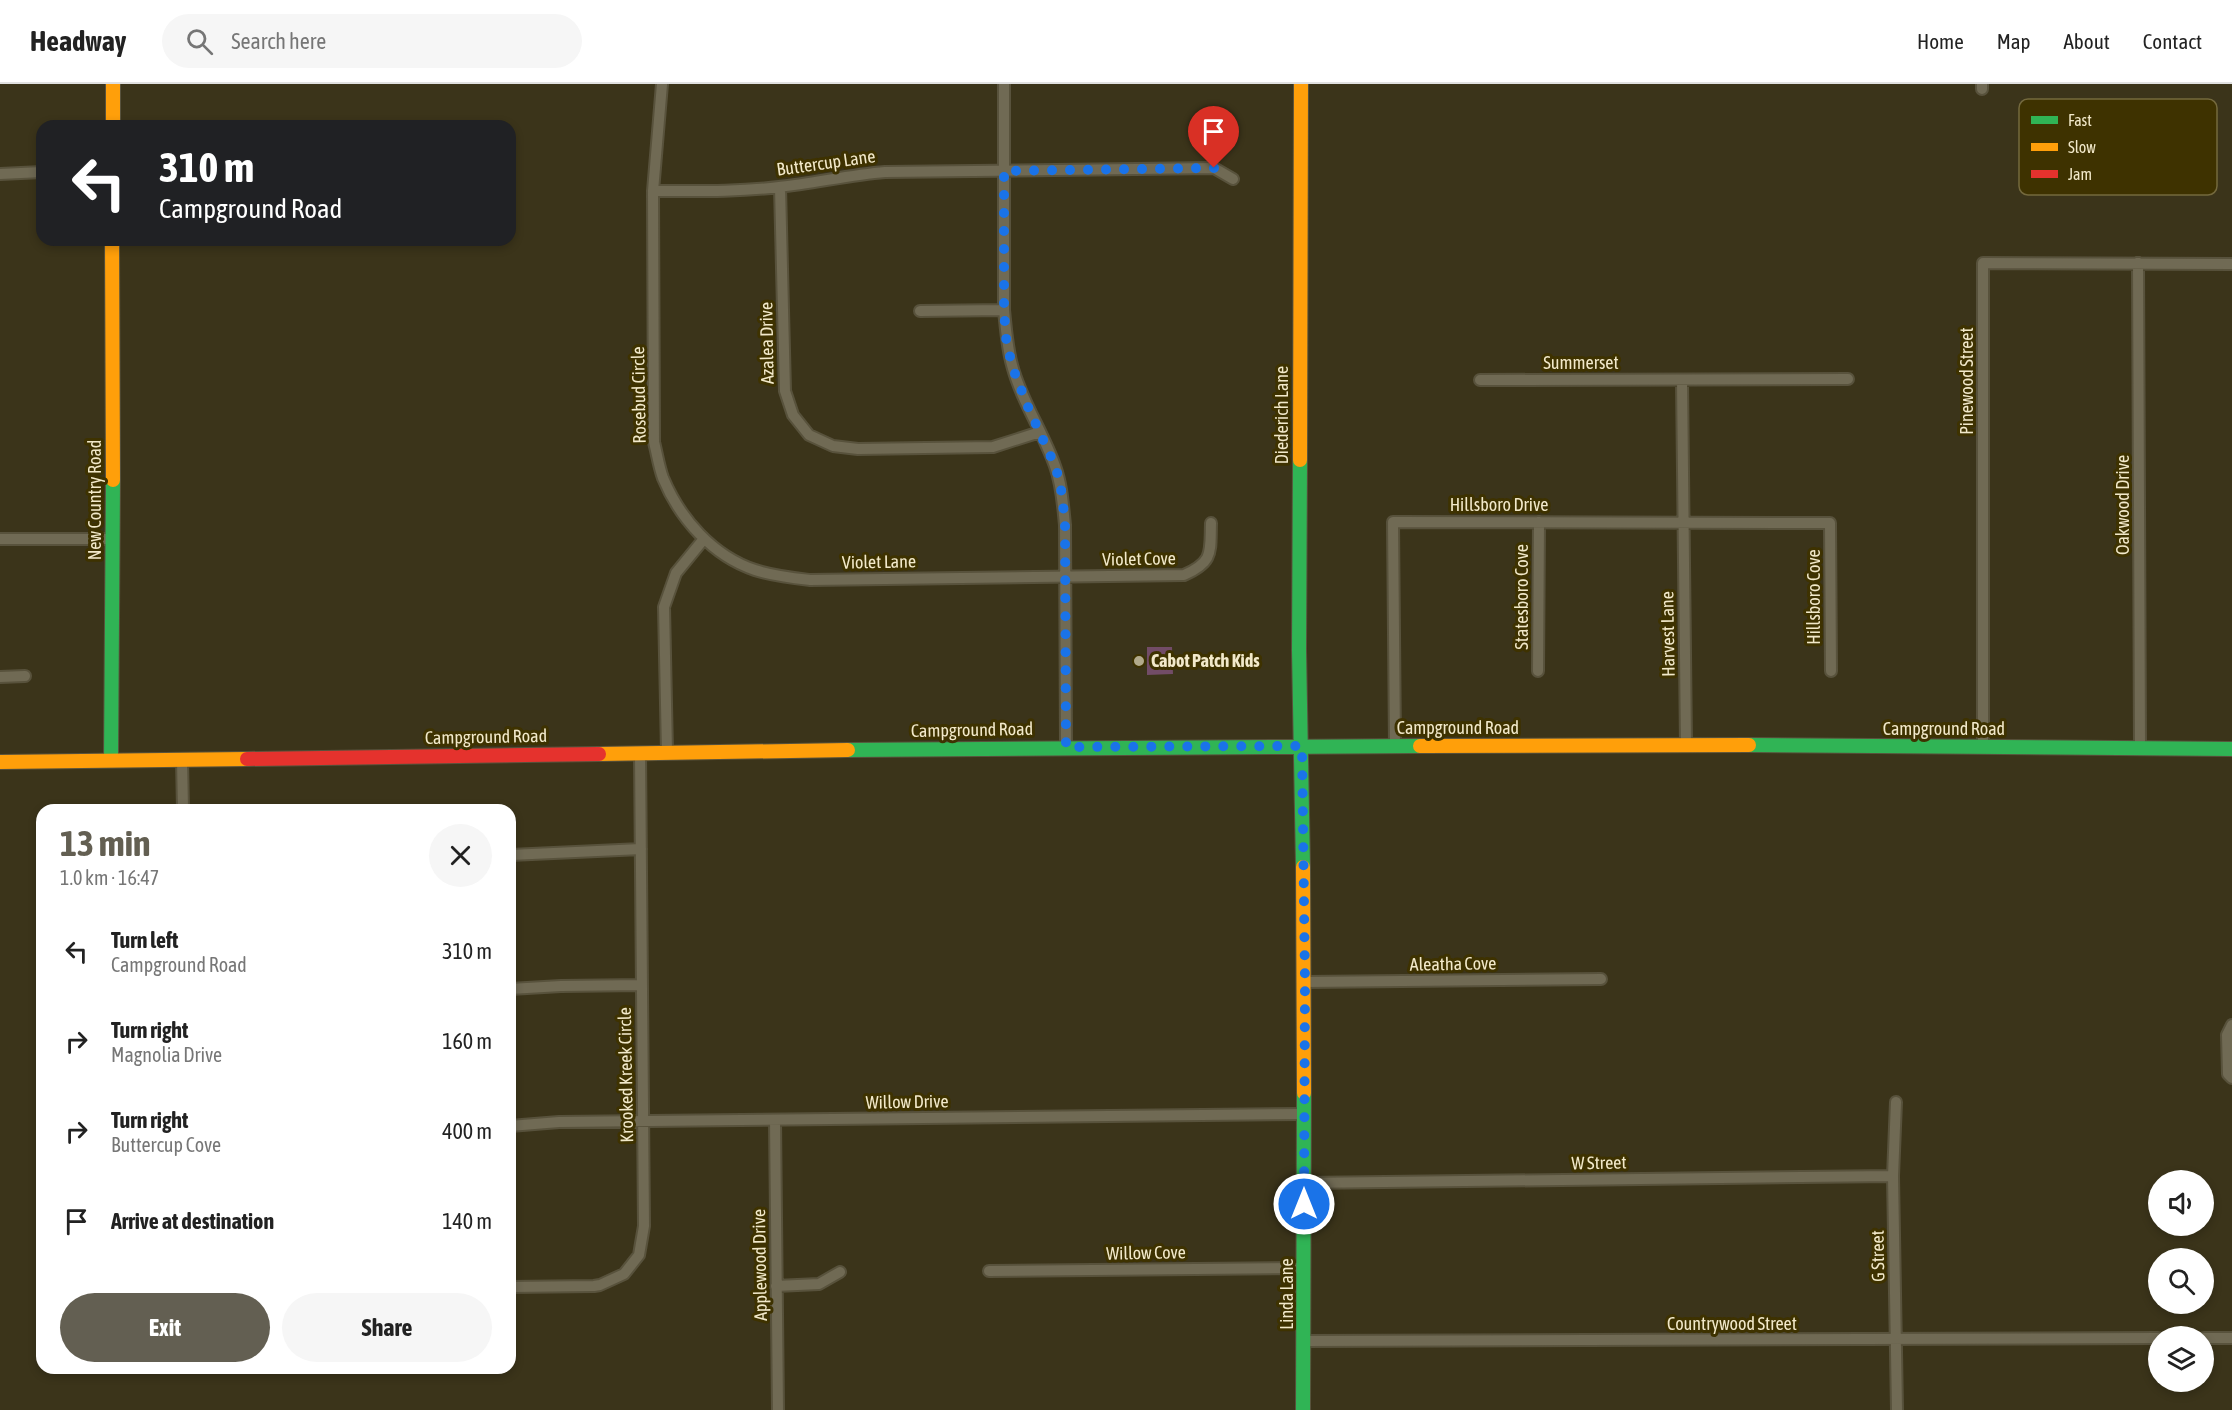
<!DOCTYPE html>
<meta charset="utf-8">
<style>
body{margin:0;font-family:"Asap Condensed",sans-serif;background:#f6f6f6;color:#222;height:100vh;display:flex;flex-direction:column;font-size:22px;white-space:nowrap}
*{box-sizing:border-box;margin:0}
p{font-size:20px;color:#767676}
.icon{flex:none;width:33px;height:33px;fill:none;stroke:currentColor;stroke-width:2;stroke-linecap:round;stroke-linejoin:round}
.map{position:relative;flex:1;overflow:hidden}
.panel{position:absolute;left:36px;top:720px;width:480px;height:570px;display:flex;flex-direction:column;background:#fff;border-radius:18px;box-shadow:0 3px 9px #0003}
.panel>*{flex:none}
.top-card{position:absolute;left:36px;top:36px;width:480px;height:126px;border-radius:18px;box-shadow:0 3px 9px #0003;background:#202124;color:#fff;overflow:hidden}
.fabs{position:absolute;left:2148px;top:1086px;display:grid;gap:12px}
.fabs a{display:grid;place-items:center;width:66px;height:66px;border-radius:50%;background:#fff;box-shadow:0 3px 9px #0003;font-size:30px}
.pin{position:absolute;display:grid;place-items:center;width:51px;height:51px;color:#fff;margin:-62px -26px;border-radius:50% 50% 50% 0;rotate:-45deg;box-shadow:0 0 6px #0007}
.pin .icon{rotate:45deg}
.me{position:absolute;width:66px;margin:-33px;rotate:0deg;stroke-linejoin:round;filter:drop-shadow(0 0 4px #0008)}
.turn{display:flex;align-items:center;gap:21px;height:126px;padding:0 24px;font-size:27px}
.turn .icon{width:78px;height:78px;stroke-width:2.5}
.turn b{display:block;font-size:42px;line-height:51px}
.round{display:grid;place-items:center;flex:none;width:63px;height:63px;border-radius:32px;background:#f6f6f6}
.headline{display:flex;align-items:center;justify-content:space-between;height:102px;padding:0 24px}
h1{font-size:36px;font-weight:700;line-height:45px;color:#635f52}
.button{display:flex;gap:12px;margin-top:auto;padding:12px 24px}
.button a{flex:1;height:69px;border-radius:36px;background:#635f52;color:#fff;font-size:24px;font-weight:700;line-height:69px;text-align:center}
.button a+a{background:#f6f6f6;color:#222}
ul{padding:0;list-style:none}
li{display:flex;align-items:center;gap:18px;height:90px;padding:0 24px}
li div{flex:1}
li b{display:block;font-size:22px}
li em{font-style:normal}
header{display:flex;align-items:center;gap:36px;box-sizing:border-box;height:84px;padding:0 30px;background:#fff;border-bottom:2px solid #e0e0e0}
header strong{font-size:28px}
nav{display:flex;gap:33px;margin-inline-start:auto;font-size:21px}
.search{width:420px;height:54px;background:#f6f6f6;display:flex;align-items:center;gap:15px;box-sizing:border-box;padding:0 21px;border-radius:33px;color:#767676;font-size:22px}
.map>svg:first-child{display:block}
.park{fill:#724c67}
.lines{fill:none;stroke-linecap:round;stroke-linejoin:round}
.street-casing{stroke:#58523c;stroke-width:14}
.fast-casing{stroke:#58523c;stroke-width:16}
.slow-casing{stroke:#58523c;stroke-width:16}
.jam-casing{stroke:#58523c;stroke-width:16}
.street{stroke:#706a54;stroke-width:10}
.fast{stroke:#30b455;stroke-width:14}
.slow{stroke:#ff9f0a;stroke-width:14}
.jam{stroke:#e5322d;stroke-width:14}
.route{stroke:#1a73e8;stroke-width:10;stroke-dasharray:0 18}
.poi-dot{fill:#b2aa8c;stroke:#3e3200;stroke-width:2}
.labels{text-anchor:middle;stroke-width:6;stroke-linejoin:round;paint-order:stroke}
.street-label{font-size:18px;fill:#f2e9ca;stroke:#3e3200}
.poi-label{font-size:18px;font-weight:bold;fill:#f2e9ca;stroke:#3e3200;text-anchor:start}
.key{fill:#3e3200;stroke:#74693d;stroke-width:1.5}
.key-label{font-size:16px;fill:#f2e9ca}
</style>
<header>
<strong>Headway</strong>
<div class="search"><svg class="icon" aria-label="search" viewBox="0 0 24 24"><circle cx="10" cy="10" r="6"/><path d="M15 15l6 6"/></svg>Search here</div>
<nav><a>Home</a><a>Map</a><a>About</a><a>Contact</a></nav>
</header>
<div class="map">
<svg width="2232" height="1326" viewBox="0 0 2232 1326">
<rect width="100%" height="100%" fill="#3b341a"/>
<path class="park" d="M1147,563H1172L1173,590L1147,591Z"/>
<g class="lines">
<g class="street-casing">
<path id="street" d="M662,0L653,107L654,358C657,370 659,383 663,394C680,435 713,472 755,486C773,492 792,494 810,496L1184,491C1214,478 1210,468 1211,439
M1004,0V226C1006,245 1007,263 1012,281C1021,316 1043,348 1055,382C1062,401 1063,422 1065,441L1066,663
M1982,5V0
M0,90L42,88
M780,103L785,307L793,331L809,351L833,362L858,365L993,363L1040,348
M653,107C695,107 737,108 779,103C815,99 850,91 885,88L1214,84L1233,95
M2138,179L2140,663
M920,227L1004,226
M1480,296L1848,295
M1682,296L1686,661
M0,455H113
M1538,587L1539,438
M0,593L25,592
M1395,662L1393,438L1830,439L1831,587
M1983,663V179L2232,180
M667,668L664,523L676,489L703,456
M182,675L183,726
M510,771L641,765
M1305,898L1601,895
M510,905L561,902L642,901
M2232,941L2227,951L2228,990L2232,994
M1896,1018L1893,1092L1897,1326
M775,1036L778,1326
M510,1042L559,1038L1304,1030
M1304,1099L1893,1092
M989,1187L1304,1184
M776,1202L819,1200L840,1188
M510,1203L594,1202L600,1201L624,1190L639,1171L644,1142L640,669
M2204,1254H2232
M1305,1257L2158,1254"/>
</g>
<g class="fast-casing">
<path id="fast" d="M1300,376L1299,566L1303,783
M1749,661L2232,665
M848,666L1420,662
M111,675L113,396
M1303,1326L1304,1009"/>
</g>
<g class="slow-casing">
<path id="slow" d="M113,0V42
M112,156L113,396
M1300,376L1301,0
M1420,662L1749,661
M599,670L848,666
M0,678L247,675
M1303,783L1304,1009"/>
</g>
<g class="jam-casing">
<path id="jam" d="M247,675L599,670"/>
</g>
<use href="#street" class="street"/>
<use href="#fast" class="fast"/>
<use href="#slow" class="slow"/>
<use href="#jam" class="jam"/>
</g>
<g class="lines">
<path class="route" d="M1214,84L1004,87V226L1006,254L1012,282L1028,323L1056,384L1062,410L1065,441L1066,663L1302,662L1305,898L1304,1120"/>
</g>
<circle class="poi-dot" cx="1139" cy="577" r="6"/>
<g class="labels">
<g class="street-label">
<text transform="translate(826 79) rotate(-8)" y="6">Buttercup Lane</text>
<text transform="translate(767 259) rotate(-91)" y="6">Azalea Drive</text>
<text x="1581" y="285">Summerset</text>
<text transform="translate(1967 297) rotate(-90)" y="6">Pinewood Street</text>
<text transform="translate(639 311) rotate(-91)" y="6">Rosebud Circle</text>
<text transform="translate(1282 331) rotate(-90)" y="6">Diederich Lane</text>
<text transform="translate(95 416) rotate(-90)" y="6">New Country Road</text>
<text x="1499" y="427">Hillsboro Drive</text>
<text transform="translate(2123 421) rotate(-90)" y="6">Oakwood Drive</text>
<text transform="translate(1139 475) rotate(-1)" y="6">Violet Cove</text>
<text transform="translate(879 478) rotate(-1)" y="6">Violet Lane</text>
<text transform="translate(1522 513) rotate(-90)" y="6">Statesboro Cove</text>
<text transform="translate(1814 513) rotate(-90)" y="6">Hillsboro Cove</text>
<text transform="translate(1668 550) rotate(-91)" y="6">Harvest Lane</text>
<text x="1458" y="650">Campground Road</text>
<text x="1944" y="651">Campground Road</text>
<text transform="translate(972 646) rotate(-1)" y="6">Campground Road</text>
<text transform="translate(486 653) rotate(-1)" y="6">Campground Road</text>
<text transform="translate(1453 880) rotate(-1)" y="6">Aleatha Cove</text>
<text transform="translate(626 991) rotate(-91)" y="6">Krooked Kreek Circle</text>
<text transform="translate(907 1018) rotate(-1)" y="6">Willow Drive</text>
<text transform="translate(1599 1079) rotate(-1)" y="6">W Street</text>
<text transform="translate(1146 1169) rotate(-1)" y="6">Willow Cove</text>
<text transform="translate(1878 1172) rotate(-91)" y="6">G Street</text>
<text transform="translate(760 1181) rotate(-91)" y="6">Applewood Drive</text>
<text transform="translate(1287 1210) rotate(-90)" y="6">Linda Lane</text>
<text x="1732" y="1246">Countrywood Street</text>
</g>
<g class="poi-label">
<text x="1151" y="583">Cabot Patch Kids</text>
</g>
</g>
<rect x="2019" y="15" width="198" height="96" rx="9" class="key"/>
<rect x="2031" y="32" width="27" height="8" fill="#30b455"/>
<rect x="2031" y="59" width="27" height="8" fill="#ff9f0a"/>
<rect x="2031" y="86" width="27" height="8" fill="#e5322d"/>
<g class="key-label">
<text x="2068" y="42">Fast</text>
<text x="2068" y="69">Slow</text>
<text x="2068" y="96">Jam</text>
</g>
</svg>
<div class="fabs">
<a><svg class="icon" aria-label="sound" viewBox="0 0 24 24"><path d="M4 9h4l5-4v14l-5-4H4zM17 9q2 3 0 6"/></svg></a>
<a><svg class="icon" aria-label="search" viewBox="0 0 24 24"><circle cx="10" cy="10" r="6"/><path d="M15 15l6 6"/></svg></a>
<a><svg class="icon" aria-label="layers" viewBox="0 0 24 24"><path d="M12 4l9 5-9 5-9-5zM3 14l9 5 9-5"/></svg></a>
</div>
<div class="pin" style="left:1214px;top:84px;background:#d93025"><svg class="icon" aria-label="arrive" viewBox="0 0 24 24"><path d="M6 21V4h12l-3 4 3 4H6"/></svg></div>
<svg class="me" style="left:1304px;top:1120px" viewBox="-20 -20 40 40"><circle r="17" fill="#1a73e8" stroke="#fff" stroke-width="3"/><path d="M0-11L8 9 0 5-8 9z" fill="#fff"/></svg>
<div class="top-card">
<div class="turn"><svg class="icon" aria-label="left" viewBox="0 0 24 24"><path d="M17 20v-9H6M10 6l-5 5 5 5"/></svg><div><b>310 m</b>Campground Road</div></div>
</div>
<section class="panel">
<div class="headline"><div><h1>13 min</h1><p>1.0 km · 16:47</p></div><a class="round"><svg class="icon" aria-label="close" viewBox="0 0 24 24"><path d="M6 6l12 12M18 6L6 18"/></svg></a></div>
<ul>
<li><svg class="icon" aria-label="left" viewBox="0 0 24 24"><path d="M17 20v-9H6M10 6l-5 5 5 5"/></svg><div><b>Turn left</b><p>Campground Road</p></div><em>310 m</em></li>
<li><svg class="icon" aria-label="right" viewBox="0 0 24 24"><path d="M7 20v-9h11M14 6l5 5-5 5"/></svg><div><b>Turn right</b><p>Magnolia Drive</p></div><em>160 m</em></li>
<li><svg class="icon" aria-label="right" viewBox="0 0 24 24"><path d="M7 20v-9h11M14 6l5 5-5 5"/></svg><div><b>Turn right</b><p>Buttercup Cove</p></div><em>400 m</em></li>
<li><svg class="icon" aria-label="arrive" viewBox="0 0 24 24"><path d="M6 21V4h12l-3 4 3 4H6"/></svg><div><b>Arrive at destination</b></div><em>140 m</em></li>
</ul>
<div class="button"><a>Exit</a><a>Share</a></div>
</section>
</div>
